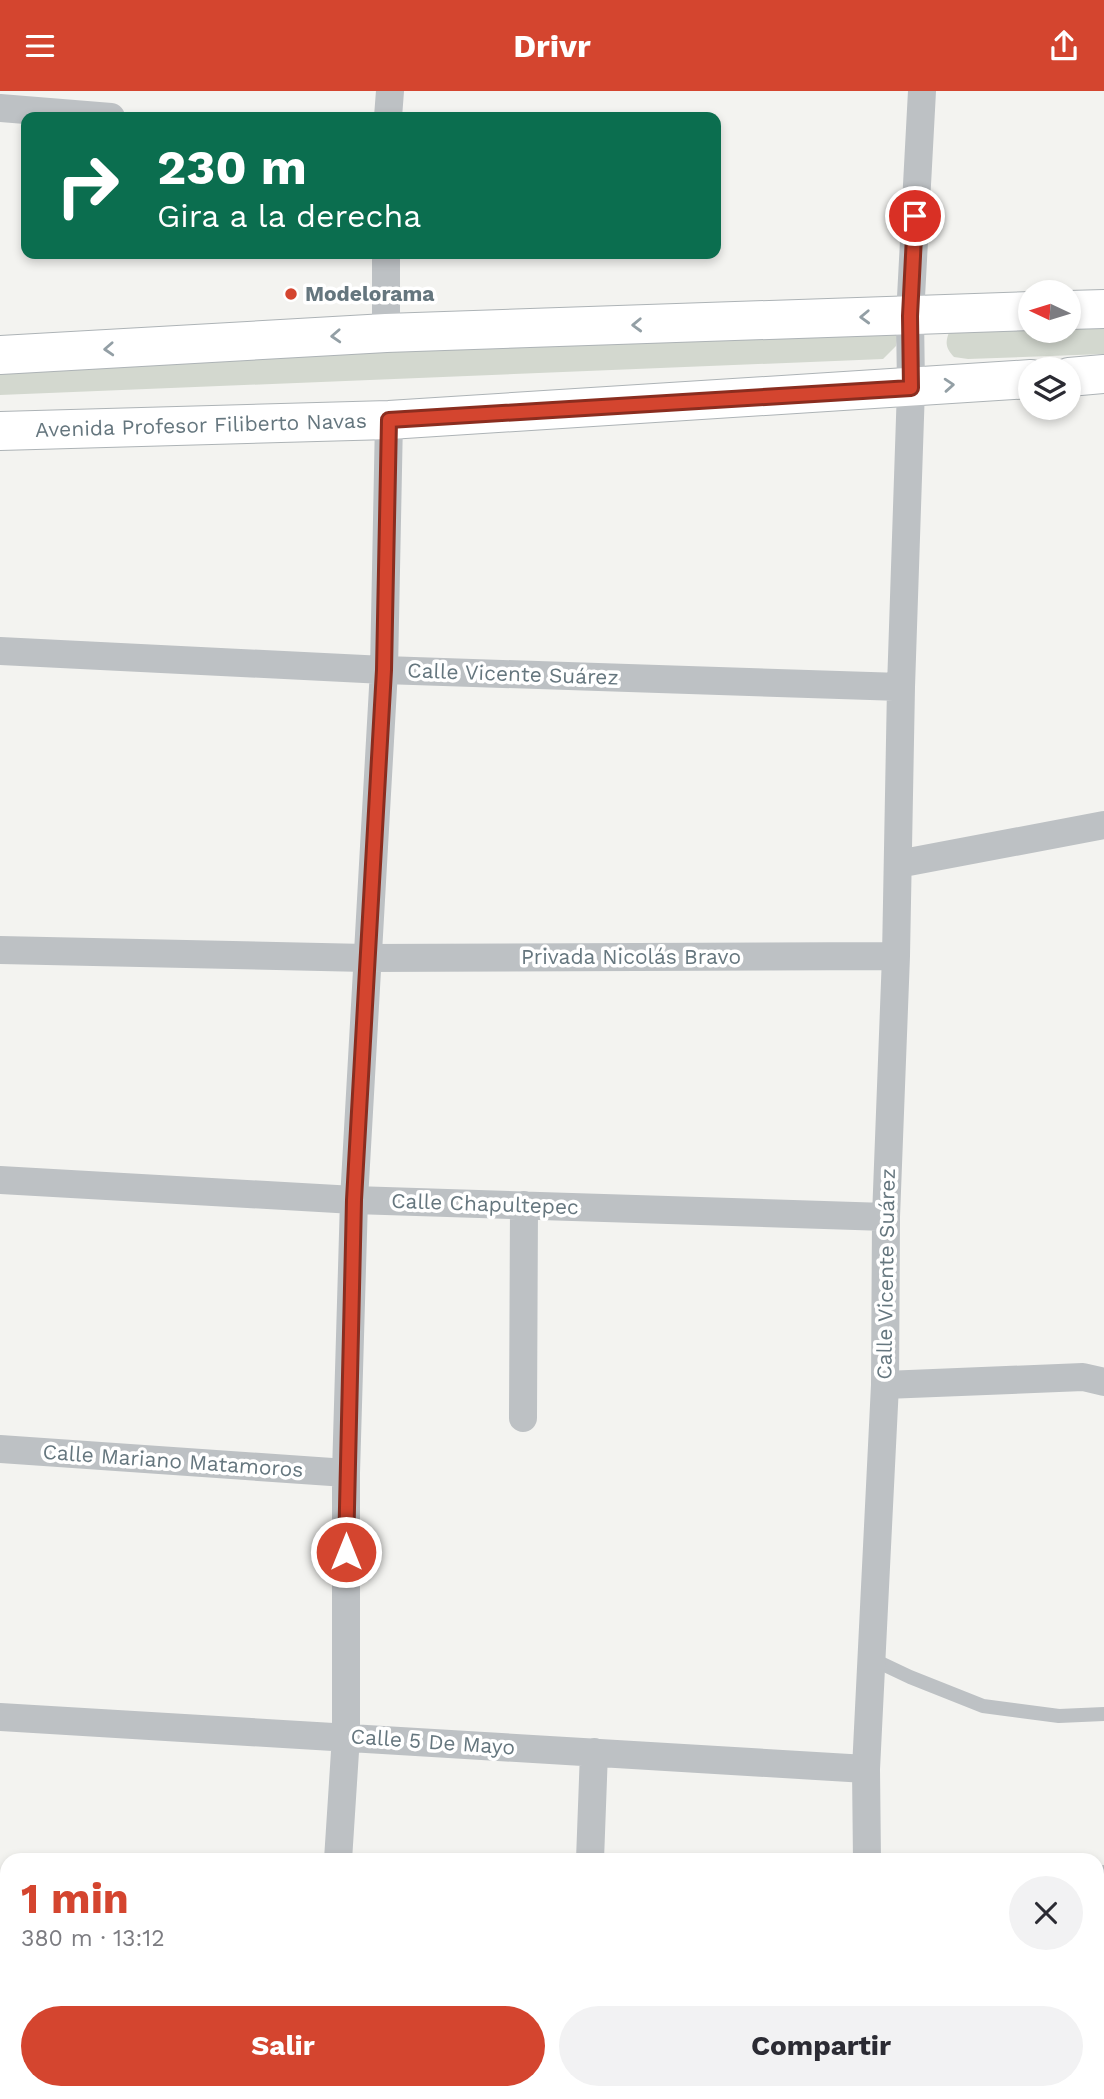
<!DOCTYPE html>
<html lang="es">
<meta charset="utf-8">
<style>
body{margin:0;font-family:"Work Sans",sans-serif;background:#f2f2f3;color:#2b2b33;height:100vh;display:flex;flex-direction:column;font-size:26px;white-space:nowrap}
*{box-sizing:border-box;margin:0}
p{font-size:23px;color:#7c7c81}
.icon{flex:none;width:38px;height:38px;fill:none;stroke:currentColor;stroke-width:2;stroke-linecap:round;stroke-linejoin:round}
.map{position:relative;flex:1;overflow:hidden}
.sheet{position:absolute;left:0px;top:1762px;width:1104px;height:247px;display:flex;flex-direction:column;background:#fff;border-radius:21px 21px 0 0;box-shadow:0 4px 10px #0003}
.sheet>*{flex:none}
.banner{position:absolute;left:21px;top:21px;width:700px;height:147px;border-radius:14px;box-shadow:0 4px 10px #0003;background:#0b6e4f;color:#fff;overflow:hidden}
.needle{width:46px;rotate:274deg}
.tools{position:absolute;left:1018px;top:189px;display:grid;gap:14px}
.tools a{display:grid;place-items:center;width:63px;height:63px;border-radius:50%;background:#fff;box-shadow:0 4px 10px #0003;font-size:35px}
.pin{position:absolute;display:grid;place-items:center;width:60px;height:60px;color:#fff;margin:-30px;border:4px solid #fff;border-radius:50%;box-shadow:0 2px 7px #0007}
.me{position:absolute;width:77px;margin:-38px;rotate:0deg;stroke-linejoin:round;filter:drop-shadow(0 0 5px #0008)}
.turn{display:flex;align-items:center;gap:24px;height:147px;padding:0 21px;font-size:32px}
.turn .icon{width:91px;height:91px;stroke-width:2.5}
.turn b{display:block;font-size:49px;line-height:60px}
.round{display:grid;place-items:center;flex:none;width:74px;height:74px;border-radius:37px;background:#f2f2f3}
.head{display:flex;align-items:center;justify-content:space-between;height:119px;padding:0 21px}
h1{font-size:42px;font-weight:700;line-height:52px;color:#d4452f}
.cta{display:flex;gap:14px;margin-top:auto;padding:14px 21px}
.cta a{flex:1;height:80px;border-radius:42px;background:#d4452f;color:#fff;font-size:28px;font-weight:700;line-height:80px;text-align:center}
.cta a+a{background:#f2f2f3;color:#2b2b33}
header{display:flex;justify-content:space-between;align-items:center;height:91px;padding:0 21px;background:#d4452f;color:#fff;font-size:32px;font-weight:700}
.map>svg:first-child{display:block}
.green{fill:#d3d8cf}
.lines{fill:none;stroke-linecap:round;stroke-linejoin:round}
.secondary-casing{stroke:#adb3b6;stroke-width:40}
.service{stroke:#bdc1c4;stroke-width:14}
.minor{stroke:#bdc1c4;stroke-width:28}
.secondary{stroke:#fff;stroke-width:38}
.oneway{stroke:#939fa5}
.route-casing{stroke:#8a2d1f;stroke-width:18}
.route{stroke:#d4452f;stroke-width:12}
.poi-dot{fill:#d4452f;stroke:#fff;stroke-width:2.5}
.labels{text-anchor:middle;stroke-width:7;stroke-linejoin:round;paint-order:stroke}
.poi-label{font-size:21px;font-weight:bold;fill:#65767e;stroke:#fff;text-anchor:start}
.street-label{font-size:21px;fill:#65767e;stroke:#fff}
</style>
<header><svg class="icon" aria-label="menu" viewBox="0 0 24 24"><path d="M4 6h16M4 12h16M4 18h16"/></svg>Drivr<svg class="icon" aria-label="share" viewBox="0 0 24 24"><path d="M12 15V3M7 8l5-5 5 5M5 13v7h14v-7"/></svg></header>
<div class="map">
<svg width="1104" height="2008" viewBox="0 0 1104 2008">
<rect width="100%" height="100%" fill="#f3f3f0"/>
<path class="green" d="M1104,232V263L968,268L954,266C945,256 945,251 950,239L1031,236V240H1069V234Z
M898,244L896,255L883,268L0,304V271Z"/>
<g class="lines">
<g class="secondary-casing">
<g id="secondary">
<path d="M1069,219L1104,218"/>
<path d="M0,264L386,242L1031,220"/>
<path d="M1069,286L1104,283"/>
<path id="s1" d="M0,340L389,329L1031,288"/>
</g>
</g>
<path class="service" d="M872,1568L910,1586L983,1615L1059,1625L1104,1623"/>
<path class="minor" d="M0,17L111,26
M388,26L390,0
M386,242V163
M0,560L384,579L901,596
M898,773L1104,734
M0,859L366,867L896,865
M0,1089L354,1109L886,1126
M885,1294L1083,1286L1104,1291
M523,1327L524,1114
M0,1358L346,1382
M0,1626L866,1678
M338,1769L346,1645V1382L354,1109L384,579L389,329
M590,1769L594,1661
M867,1769L866,1678L885,1294L886,1126L896,865L901,596L911,297L910,225L922,0
M1097,1789L1104,1788
M0,1990L7,1991
M76,2002L112,2008
M322,2008V2002
M853,2008V2002"/>
<use href="#secondary" class="secondary"/>
</g>
<defs><path id="oneway-chevron" d="M-2-3.5L2.5 0L-2 3.5" fill="none" stroke-width="1.6" stroke-linecap="round" stroke-linejoin="round" transform="scale(1.75)"/></defs>
<g class="oneway">
<use href="#oneway-chevron" transform="translate(865 226) rotate(178)"/>
<use href="#oneway-chevron" transform="translate(637 234) rotate(178)"/>
<use href="#oneway-chevron" transform="translate(336 245) rotate(177)"/>
<use href="#oneway-chevron" transform="translate(109 258) rotate(177)"/>
<use href="#oneway-chevron" transform="translate(949 294) rotate(-4)"/>
</g>
<g class="lines">
<g class="route-casing">
<path id="route" d="M346,1461L354,1109L384,579L389,329L911,297L910,225L915,125"/>
</g>
<use href="#route" class="route"/>
</g>
<circle class="poi-dot" cx="291" cy="203" r="7"/>
<g class="labels">
<g class="poi-label">
<text x="305" y="210">Modelorama</text>
</g>
<g class="street-label">
<text dy="7" stroke="none"><textPath href="#s1" startOffset="201">Avenida Profesor Filiberto Navas</textPath></text>
<text transform="translate(513 583) rotate(2)" y="7">Calle Vicente Suárez</text>
<text x="631" y="873">Privada Nicolás Bravo</text>
<text transform="translate(485 1113) rotate(2)" y="7">Calle Chapultepec</text>
<text transform="translate(886 1183) rotate(-89)" y="7">Calle Vicente Suárez</text>
<text transform="translate(173 1370) rotate(4)" y="7">Calle Mariano Matamoros</text>
<text transform="translate(433 1651) rotate(4)" y="7">Calle 5 De Mayo</text>
</g>
</g>
</svg>
<div class="tools">
<a><svg class="needle" viewBox="-14 -14 28 28"><path d="M0-13l5 13h-10z" fill="#e53935"/><path d="M0 13l5-13h-10z" fill="#7c7c81"/></svg></a>
<a><svg class="icon" aria-label="layers" viewBox="0 0 24 24"><path d="M12 4l9 5-9 5-9-5zM3 14l9 5 9-5"/></svg></a>
</div>
<div class="pin" style="left:915px;top:125px;background:#d93025"><svg class="icon" aria-label="arrive" viewBox="0 0 24 24"><path d="M6 21V4h12l-3 4 3 4H6"/></svg></div>
<svg class="me" style="left:346px;top:1461px" viewBox="-20 -20 40 40"><circle r="17" fill="#d4452f" stroke="#fff" stroke-width="3"/><path d="M0-11L8 9 0 5-8 9z" fill="#fff"/></svg>
<div class="banner">
<div class="turn"><svg class="icon" aria-label="right" viewBox="0 0 24 24"><path d="M7 20v-9h11M14 6l5 5-5 5"/></svg><div><b>230 m</b>Gira a la derecha</div></div>
</div>
<section class="sheet">
<div class="head"><div><h1>1 min</h1><p>380 m · 13:12</p></div><a class="round"><svg class="icon" aria-label="close" viewBox="0 0 24 24"><path d="M6 6l12 12M18 6L6 18"/></svg></a></div>
<div class="cta"><a>Salir</a><a>Compartir</a></div>
</section>
</div>
